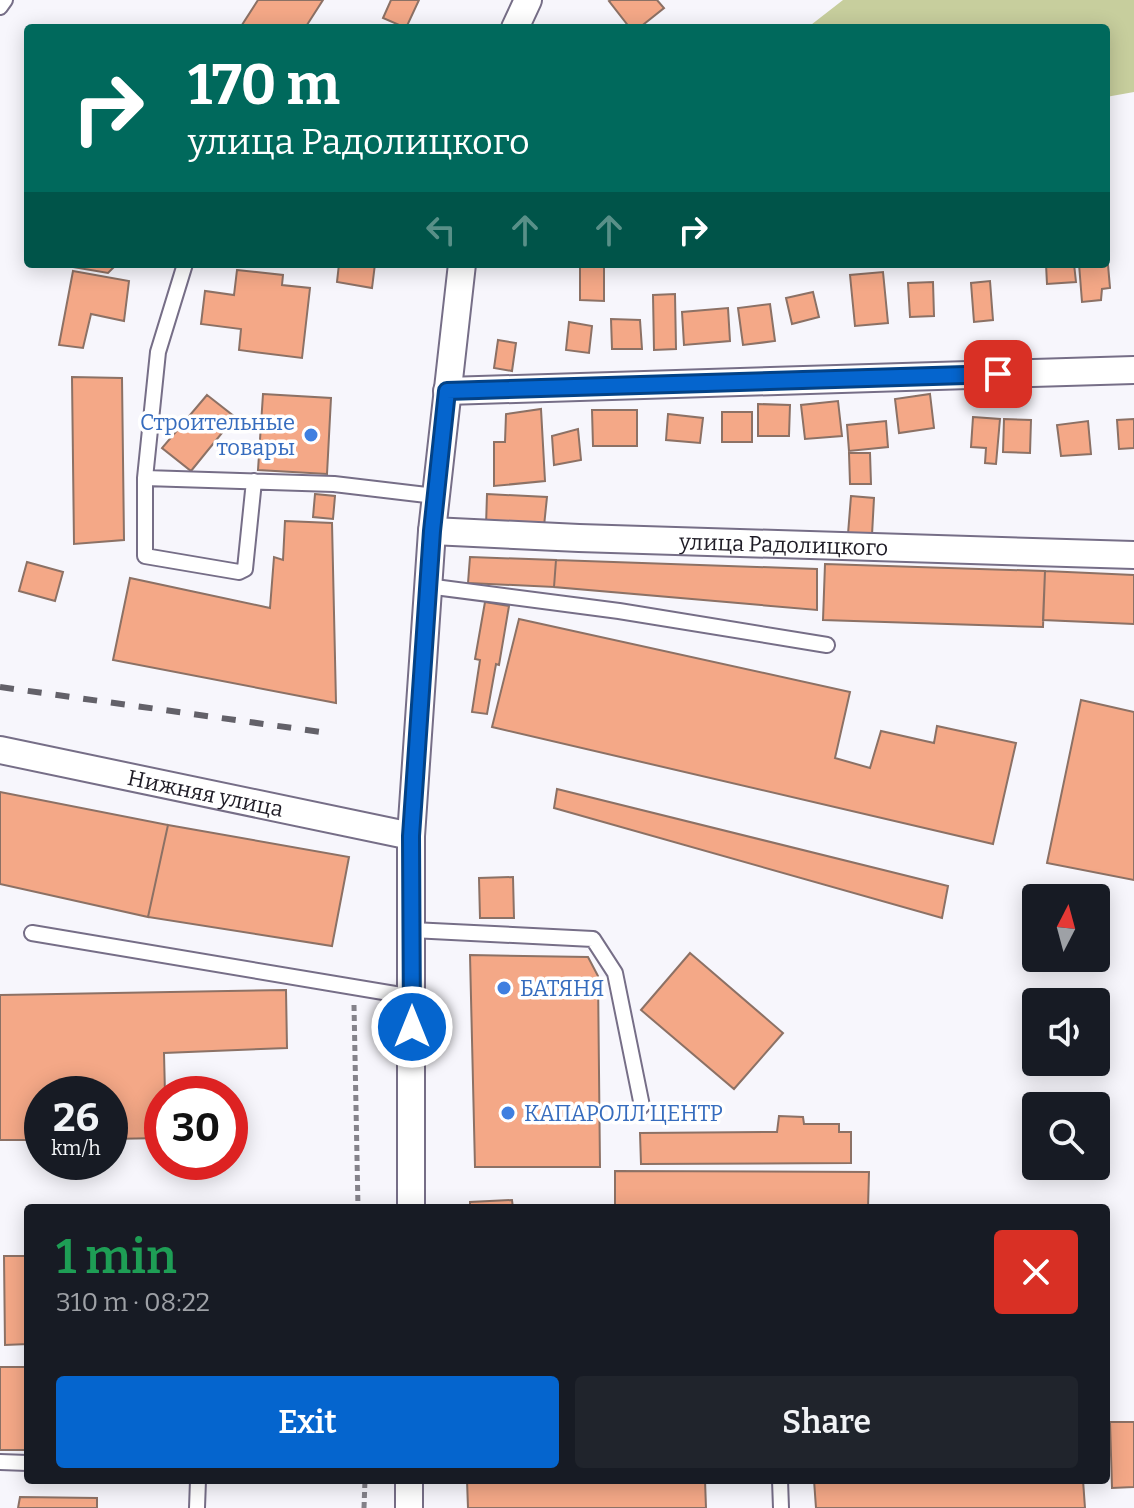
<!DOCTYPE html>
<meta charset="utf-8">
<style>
body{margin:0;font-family:Bitter,serif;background:#20242c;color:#f1f3f6;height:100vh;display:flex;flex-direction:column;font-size:30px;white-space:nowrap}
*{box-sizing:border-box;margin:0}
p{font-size:26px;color:#9ea1a6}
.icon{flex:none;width:44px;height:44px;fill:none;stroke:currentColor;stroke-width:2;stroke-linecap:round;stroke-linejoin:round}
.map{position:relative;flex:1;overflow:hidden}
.drawer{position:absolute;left:24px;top:1204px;width:1086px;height:280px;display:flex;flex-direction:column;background:#171b24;border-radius:8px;box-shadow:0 4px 20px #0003}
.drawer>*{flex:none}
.banner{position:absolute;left:24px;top:24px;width:1086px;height:244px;border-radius:8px;box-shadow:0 4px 20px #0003;background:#00695c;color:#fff;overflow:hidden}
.needle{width:52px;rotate:6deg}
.tools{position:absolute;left:1022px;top:884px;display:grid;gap:16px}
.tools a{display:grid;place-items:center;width:88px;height:88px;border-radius:8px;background:#171b24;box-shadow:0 4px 20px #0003;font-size:40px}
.speed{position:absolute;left:24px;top:1076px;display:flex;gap:16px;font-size:40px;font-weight:700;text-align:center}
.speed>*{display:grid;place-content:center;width:104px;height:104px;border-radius:50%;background:#171b24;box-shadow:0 4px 20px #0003;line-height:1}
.speed small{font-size:20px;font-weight:400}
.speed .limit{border:12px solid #d22;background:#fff;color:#111}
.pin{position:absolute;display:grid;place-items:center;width:68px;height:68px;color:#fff;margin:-34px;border-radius:16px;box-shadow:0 4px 12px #0006}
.me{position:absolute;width:88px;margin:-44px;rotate:0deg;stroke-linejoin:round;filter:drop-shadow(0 0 6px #0008)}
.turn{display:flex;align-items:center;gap:28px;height:168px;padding:0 32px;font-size:36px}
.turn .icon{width:104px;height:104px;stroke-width:2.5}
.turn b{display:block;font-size:56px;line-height:68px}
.lanes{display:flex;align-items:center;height:76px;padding:0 32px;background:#0003;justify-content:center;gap:40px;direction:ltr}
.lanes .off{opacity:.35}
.round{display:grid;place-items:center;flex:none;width:84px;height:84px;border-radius:8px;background:#20242c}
.summary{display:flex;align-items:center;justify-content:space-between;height:136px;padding:0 32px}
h1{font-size:48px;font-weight:600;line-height:60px;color:#1e9e55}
.button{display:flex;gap:16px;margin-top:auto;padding:16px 32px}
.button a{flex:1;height:92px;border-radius:8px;background:#0565ce;color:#fff;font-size:32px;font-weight:600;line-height:92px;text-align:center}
.button a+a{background:#20242c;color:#f1f3f6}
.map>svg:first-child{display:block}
.green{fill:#c7ce9d}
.building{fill:#f4a887;stroke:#8c7165;stroke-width:2}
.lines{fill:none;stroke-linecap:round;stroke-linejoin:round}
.service-casing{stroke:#766e87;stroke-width:18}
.minor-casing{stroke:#766e87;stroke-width:30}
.path{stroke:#84828a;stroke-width:5;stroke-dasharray:6 4;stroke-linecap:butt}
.service{stroke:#fff;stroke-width:14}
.minor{stroke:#fff;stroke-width:26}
.rail{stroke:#636169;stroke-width:6;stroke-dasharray:14 14;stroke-linecap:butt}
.route-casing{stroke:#034286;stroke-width:20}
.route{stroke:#0565ce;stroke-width:14}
.shop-dot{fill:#3f7fe0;stroke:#fff;stroke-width:3}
.labels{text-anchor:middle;stroke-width:7;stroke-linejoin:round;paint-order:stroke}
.shop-label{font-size:22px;fill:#366cbe;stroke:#fff;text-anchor:start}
.street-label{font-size:22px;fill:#1e1b25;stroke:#fff}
</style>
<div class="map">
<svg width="1134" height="1508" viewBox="0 0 1134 1508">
<rect width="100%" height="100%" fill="#f7f6fc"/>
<path class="green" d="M843,0H1134V92L1106,97V28H807Z"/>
<path class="building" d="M258,0H323L305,28H240Z
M391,0H419L406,28L383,18Z
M611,0H657L664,8L639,28H630L609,1Z
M1107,253L1110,288L1102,289L1101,300L1082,302L1079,264H1106Z
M75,264H117L108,273L73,267Z
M339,264H375L372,288L337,282Z
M580,264H604V301L580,300Z
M1046,264H1074L1076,282L1047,284Z
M237,270L283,275L282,285L310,288L302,358L239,350L241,329L201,324L205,291L234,295Z
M73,271L129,281L124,321L91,314L83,348L59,345Z
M883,272L888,323L855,326L850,275Z
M990,281L993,320L974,322L971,283Z
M933,282L934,316L910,317L908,283Z
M813,292L819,317L792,324L786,298Z
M675,294L676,349L654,350L653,295Z
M770,304L775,341L743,345L738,308Z
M728,308L730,341L684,345L682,312Z
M611,319L640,320L642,349H612Z
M569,322L592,326L589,353L566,350Z
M498,340L516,343L512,371L494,368Z
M72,377L122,378L124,540L74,544Z
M263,394L331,398L327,474L258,470Z
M930,394L934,428L899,433L895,399Z
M207,395L235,417L191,471L162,448Z
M838,401L842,436L805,439L801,405Z
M758,404L790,405L789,436H758Z
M541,409L545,481L494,486V442H505L506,414Z
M592,410H637V446H593Z
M722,412H752V442H722Z
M668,414L703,418L700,443L666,440Z
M973,417L1000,419L996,464L985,463L986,448L971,447Z
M1004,419L1031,420L1030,453L1003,452Z
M1134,419V448L1119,449L1117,420Z
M886,421L888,447L849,451L847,425Z
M1088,421L1091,454L1061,456L1057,425Z
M578,429L581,460L554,465L552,436Z
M849,453H870L871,484H850Z
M315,494L335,496L333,519L313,517Z
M487,494L547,497L544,526H486Z
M851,496L874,498L872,535L848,534Z
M285,521L332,523L336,703L113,660L130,578L270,608L274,557L283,560Z
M470,557L556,560L554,587L468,583Z
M556,560L817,569V610L554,587Z
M27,562L63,572L55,601L19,591Z
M825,564L1045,571L1043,627L823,620Z
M1045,571L1134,575V624L1043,620Z
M485,602L509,606L499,665L496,664L487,714L472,712L480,660L475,659Z
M519,619L850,692L835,758L870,768L881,731L934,743L937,726L1016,743L993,844L492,727Z
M1081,700L1134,712V880L1047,863Z
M557,789L948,886L942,918L554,808Z
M0,792L168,825L148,917L0,884Z
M168,825L349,857L332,946L148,917Z
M513,877L514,918H480L479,878Z
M690,953L783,1033L734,1089L641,1010Z
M470,955L588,957L598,976L600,1167H475Z
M286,990L287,1048L164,1053L165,1094H162V1138L110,1139V1094H42V1140H0V995Z
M779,1116L803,1117L804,1124H839V1132H851V1163L641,1164L640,1133L777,1132Z
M615,1171L869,1172L868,1208H615Z
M512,1200L513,1208H470V1202Z
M1106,1249H1109L1108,1313H1106Z
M4,1256H28V1344L5,1345Z
M0,1367H28V1450H0Z
M1110,1422H1134V1487L1112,1488Z
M467,1480H705L706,1508H468Z
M814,1480H1083L1085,1508H816Z
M20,1497L97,1498V1508H18Z"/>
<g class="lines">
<g class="service-casing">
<path id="service" d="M0,7L5,0
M185,264L158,352L145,478L334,484L435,496
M145,478V556L239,572L245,569L254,481
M427,586L619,611L827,645
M412,930L593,939L615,973L642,1106
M32,933L413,997
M0,1462L28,1463
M780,1480L781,1508
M197,1508L198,1480"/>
</g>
<g class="minor-casing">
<g id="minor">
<path d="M515,28L528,0"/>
<path d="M447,391L1134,370"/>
<path id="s1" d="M432,531L579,538L1134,555"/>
<path id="s2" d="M0,750L411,836"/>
<path d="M411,1208V836L432,531L462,264"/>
<path d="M409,1508V1480"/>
</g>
</g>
<path class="path" d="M354,1005L358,1208
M364,1508L365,1480"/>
<use href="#service" class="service"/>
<use href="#minor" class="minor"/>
<path class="rail" d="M0,687L321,732"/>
</g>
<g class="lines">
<g class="route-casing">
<path id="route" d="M412,1027L411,836L432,531L447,391L998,374"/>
</g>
<use href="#route" class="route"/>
</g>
<g class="shop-dot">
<circle cx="311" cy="435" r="8"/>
<circle cx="504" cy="988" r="8"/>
<circle cx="508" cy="1113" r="8"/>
</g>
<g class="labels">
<g class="shop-label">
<text x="295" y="430" text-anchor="end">Строительные<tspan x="295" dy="25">товары</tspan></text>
<text x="520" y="996">БАТЯНЯ</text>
<text x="524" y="1121">КАПАРОЛЛ ЦЕНТР</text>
</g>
<g class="street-label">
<text dy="8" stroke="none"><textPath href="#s1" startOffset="352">улица Радолицкого</textPath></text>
<text dy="8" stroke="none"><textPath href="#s2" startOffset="210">Нижняя улица</textPath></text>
</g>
</g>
</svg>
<div class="tools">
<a><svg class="needle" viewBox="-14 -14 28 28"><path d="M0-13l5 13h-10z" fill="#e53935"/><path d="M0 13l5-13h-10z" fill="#9ea1a6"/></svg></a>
<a><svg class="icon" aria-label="sound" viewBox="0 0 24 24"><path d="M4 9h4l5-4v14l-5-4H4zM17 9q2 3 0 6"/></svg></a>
<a><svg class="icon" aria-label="search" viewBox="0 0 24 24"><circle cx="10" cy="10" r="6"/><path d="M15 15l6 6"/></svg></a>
</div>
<div class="speed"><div>26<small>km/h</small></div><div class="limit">30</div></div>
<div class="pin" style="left:998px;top:374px;background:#d93025"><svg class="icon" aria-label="arrive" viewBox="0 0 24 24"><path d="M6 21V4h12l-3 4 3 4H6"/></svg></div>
<svg class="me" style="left:412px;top:1027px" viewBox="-20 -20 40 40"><circle r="17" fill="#0565ce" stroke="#fff" stroke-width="3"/><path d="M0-11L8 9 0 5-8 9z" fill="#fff"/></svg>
<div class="banner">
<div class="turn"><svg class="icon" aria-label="right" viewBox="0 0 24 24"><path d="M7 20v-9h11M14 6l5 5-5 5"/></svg><div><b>170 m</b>улица Радолицкого</div></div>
<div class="lanes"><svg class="icon off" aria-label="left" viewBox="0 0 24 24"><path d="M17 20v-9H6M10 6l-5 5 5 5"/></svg><svg class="icon off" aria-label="ahead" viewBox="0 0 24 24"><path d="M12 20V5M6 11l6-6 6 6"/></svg><svg class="icon off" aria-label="ahead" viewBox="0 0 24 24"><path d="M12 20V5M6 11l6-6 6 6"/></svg><svg class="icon" aria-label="right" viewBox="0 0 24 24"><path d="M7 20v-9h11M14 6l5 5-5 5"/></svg></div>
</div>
<section class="drawer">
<div class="summary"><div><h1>1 min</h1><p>310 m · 08:22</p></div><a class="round" style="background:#d93025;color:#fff"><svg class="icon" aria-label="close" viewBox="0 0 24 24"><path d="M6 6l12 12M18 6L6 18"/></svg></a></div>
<div class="button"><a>Exit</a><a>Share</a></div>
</section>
</div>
